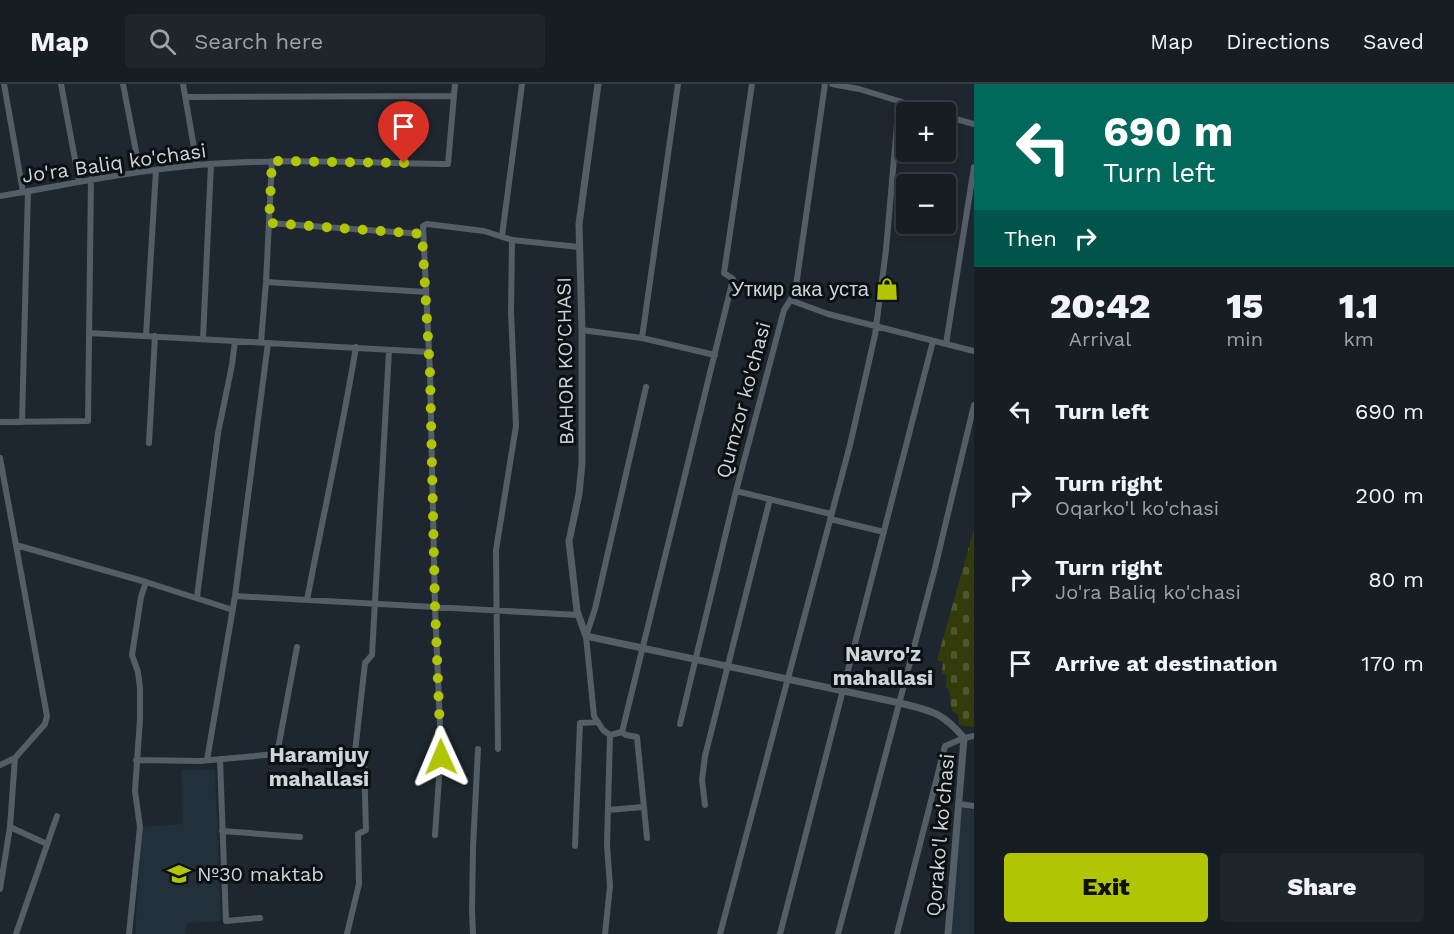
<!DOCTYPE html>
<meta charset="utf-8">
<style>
body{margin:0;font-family:"Work Sans",sans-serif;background:#1f262b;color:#f1f3f6;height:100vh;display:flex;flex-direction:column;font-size:22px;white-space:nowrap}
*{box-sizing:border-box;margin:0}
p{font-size:20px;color:#9ea2a6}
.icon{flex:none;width:33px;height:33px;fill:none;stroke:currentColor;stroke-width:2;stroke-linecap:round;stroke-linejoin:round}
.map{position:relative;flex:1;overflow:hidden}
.drawer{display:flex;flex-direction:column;background:#161d23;width:480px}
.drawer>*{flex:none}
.guide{background:#00695c;color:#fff;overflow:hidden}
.controls{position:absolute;left:896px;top:18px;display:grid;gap:12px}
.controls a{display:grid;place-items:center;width:60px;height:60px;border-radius:6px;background:#161d23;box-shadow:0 3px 9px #0003,0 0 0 2px #353b41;font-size:30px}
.pin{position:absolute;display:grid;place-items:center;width:51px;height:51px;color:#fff;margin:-62px -26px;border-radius:50% 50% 50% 0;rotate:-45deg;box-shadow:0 0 6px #0007}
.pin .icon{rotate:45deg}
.me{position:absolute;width:66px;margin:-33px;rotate:359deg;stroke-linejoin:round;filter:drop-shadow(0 0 4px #0008)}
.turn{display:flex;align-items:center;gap:21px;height:126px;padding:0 30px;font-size:27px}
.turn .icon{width:78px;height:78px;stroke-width:2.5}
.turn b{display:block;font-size:42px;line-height:51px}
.then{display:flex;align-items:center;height:57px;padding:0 30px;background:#0003;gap:12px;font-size:22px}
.eta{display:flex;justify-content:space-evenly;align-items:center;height:102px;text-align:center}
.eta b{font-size:36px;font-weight:800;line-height:42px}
.action{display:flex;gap:12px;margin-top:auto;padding:12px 30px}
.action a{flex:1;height:69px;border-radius:6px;background:#b0c503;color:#111;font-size:24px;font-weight:800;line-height:69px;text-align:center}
.action a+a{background:#1f262b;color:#f1f3f6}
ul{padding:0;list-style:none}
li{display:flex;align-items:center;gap:18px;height:84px;padding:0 30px}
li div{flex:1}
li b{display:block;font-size:22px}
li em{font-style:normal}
header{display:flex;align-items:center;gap:36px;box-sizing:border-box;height:84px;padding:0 30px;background:#161d23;border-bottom:2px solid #353b41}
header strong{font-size:28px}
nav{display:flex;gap:33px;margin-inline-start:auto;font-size:21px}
.search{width:420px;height:54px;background:#1f262b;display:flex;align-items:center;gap:15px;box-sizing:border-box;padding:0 21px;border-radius:6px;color:#9ea2a6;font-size:22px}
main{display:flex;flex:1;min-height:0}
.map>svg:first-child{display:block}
.built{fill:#22303c}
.cemetery{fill:url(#cemetery-stones)}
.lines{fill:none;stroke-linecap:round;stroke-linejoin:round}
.minor{stroke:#535e67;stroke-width:6}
.tertiary{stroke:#535e67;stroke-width:7}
.route{stroke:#b0c503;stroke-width:10;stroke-dasharray:0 18}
.labels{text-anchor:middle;stroke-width:6;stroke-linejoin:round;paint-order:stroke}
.street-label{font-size:20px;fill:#ced4d9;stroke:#0b1013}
.poi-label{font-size:20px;fill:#ced4d9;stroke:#0b1013;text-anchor:end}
.neighbourhood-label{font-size:21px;font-weight:bold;fill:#ced4d9;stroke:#0b1013}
</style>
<header>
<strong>Map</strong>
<div class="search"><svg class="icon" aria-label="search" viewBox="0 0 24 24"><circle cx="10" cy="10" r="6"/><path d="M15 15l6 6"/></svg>Search here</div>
<nav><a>Map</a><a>Directions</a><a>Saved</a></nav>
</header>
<main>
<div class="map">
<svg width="974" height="850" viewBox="0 0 974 850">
<defs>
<pattern id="cemetery-stones" width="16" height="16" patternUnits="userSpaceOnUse" patternTransform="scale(1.5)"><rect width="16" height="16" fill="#343b0b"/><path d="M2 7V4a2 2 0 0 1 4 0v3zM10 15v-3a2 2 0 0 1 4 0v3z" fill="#50562e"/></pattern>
</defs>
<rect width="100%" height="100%" fill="#1e272f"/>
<path class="built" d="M181,685L215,686L221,837L187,839L186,850H135L142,743L182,740Z
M961,724L974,726V850H951Z"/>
<path class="cemetery" d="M974,445V643L959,641L958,630L952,627L949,605L946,604L947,591L942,590L943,578L937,576Z"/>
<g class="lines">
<path class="minor" d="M4,0L23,108
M61,0L79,97
M123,0L140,88
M183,0L197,81
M832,0L859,5L935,28
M186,13L454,12
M945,32L974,40
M0,112C66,101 131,87 198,81C281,74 365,79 448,80L455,0
M269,139L422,150
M502,152L522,0
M266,198L426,208
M790,216L828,230L974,267
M582,246L642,254L715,271
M89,249L429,268
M146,252L156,86
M642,254L678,0
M203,255L211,80
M261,258L266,198L272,77
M946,260L974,83
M646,303L595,525L586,552L594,632L603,646L610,651L622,648L626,651L637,653L647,754
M0,338L88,337L91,95
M22,338L28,107
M149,359L155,252
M0,374L16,461L146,498L233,526
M736,407L831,430
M830,435L884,448
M235,512L578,531
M197,513L218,349L232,281L235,257
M307,516C323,432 342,348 356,263
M680,640L736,407L784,226L795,209L825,0
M622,648L733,195L724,189L752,0
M498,665L496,466L516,342L511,228L512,156
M277,670L297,563
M220,675L226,837L260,834
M136,676L200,677L277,670L355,668
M207,676L235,512L268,259
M0,681L15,674L45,640L47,632L16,461
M959,720L974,722
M705,721L702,696L705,672L770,415
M608,726L643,723
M10,743L47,760
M222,747L300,753
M435,751L441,666L435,523L430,289L423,142L427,140L484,147L512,156L579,163
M575,762L580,639L598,638
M0,805L10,743L15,674
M16,850L57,732
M129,850L140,743L135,707L140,635V604L138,588L132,571L141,513L146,498
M347,850L359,800L358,750L366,746L364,679L355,668L365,579L372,571L389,267
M473,850L472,827L473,764L478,665
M605,850L610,802L607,761L610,651
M720,850L850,361L875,251L886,166L899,17
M780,850L933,257
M838,850L935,484L974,321
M897,850L945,662L964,654L974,652"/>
<path class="tertiary" d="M598,0L579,140L582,246V379L579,410L569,457L577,527L586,552L900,619C932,627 942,628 964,654L948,850"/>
</g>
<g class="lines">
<path class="route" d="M404,79L272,77L269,139L422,150L430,289L435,523L441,673"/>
</g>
<defs>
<g id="shop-bare" transform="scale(1.8)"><path d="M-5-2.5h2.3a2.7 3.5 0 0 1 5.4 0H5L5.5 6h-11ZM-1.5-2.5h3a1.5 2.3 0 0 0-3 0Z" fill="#b0c503" stroke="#0b1013" stroke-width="2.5" paint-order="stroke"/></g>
<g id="school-bare" transform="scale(1.8)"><path d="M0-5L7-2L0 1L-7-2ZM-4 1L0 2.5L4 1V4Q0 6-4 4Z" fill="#b0c503" stroke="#0b1013" stroke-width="2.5" paint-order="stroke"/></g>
</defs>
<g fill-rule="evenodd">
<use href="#shop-bare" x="887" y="205"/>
<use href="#school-bare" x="179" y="790"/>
</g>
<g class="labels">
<g class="street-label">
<text transform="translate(114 79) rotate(-8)" y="7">Jo'ra Baliq ko'chasi</text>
<text transform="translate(565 277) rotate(-91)" y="7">BAHOR KO'CHASI</text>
<text transform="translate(743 316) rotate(-75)" y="7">Qumzor ko'chasi</text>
<text transform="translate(940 751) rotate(-85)" y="7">Qorako'l ko'chasi</text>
</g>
<g class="poi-label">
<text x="869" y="212">Уткир ака уста</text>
<text x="197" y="797" text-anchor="start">№30 maktab</text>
</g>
<g class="neighbourhood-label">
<text x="883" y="577">Navro'z<tspan x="883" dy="24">mahallasi</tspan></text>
<text x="319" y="678">Haramjuy<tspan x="319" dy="24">mahallasi</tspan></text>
</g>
</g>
</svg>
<div class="controls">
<a>+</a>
<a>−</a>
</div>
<div class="pin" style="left:404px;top:79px;background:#d93025"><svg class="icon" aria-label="arrive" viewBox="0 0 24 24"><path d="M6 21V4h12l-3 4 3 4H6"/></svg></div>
<svg class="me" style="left:441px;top:673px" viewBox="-20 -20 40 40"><path d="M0-17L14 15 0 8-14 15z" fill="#b0c503" stroke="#fff" stroke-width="4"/></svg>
</div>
<section class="drawer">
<div class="guide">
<div class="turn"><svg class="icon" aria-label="left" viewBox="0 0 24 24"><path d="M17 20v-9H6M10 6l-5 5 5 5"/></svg><div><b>690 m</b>Turn left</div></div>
<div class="then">Then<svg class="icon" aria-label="right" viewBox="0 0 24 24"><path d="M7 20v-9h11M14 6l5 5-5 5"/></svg></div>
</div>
<div class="eta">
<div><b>20:42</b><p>Arrival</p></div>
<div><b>15</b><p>min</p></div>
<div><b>1.1</b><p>km</p></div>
</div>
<ul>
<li><svg class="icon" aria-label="left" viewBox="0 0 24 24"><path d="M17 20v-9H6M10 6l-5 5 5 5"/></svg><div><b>Turn left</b></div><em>690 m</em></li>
<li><svg class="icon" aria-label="right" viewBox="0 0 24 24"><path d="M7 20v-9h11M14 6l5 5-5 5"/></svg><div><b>Turn right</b><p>Oqarko'l ko'chasi</p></div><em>200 m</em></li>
<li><svg class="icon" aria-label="right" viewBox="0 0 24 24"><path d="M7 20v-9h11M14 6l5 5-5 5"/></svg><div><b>Turn right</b><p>Jo'ra Baliq ko'chasi</p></div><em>80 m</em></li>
<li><svg class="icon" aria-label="arrive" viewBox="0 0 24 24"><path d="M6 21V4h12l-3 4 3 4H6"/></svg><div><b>Arrive at destination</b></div><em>170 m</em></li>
</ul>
<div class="action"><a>Exit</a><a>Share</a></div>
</section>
</main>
